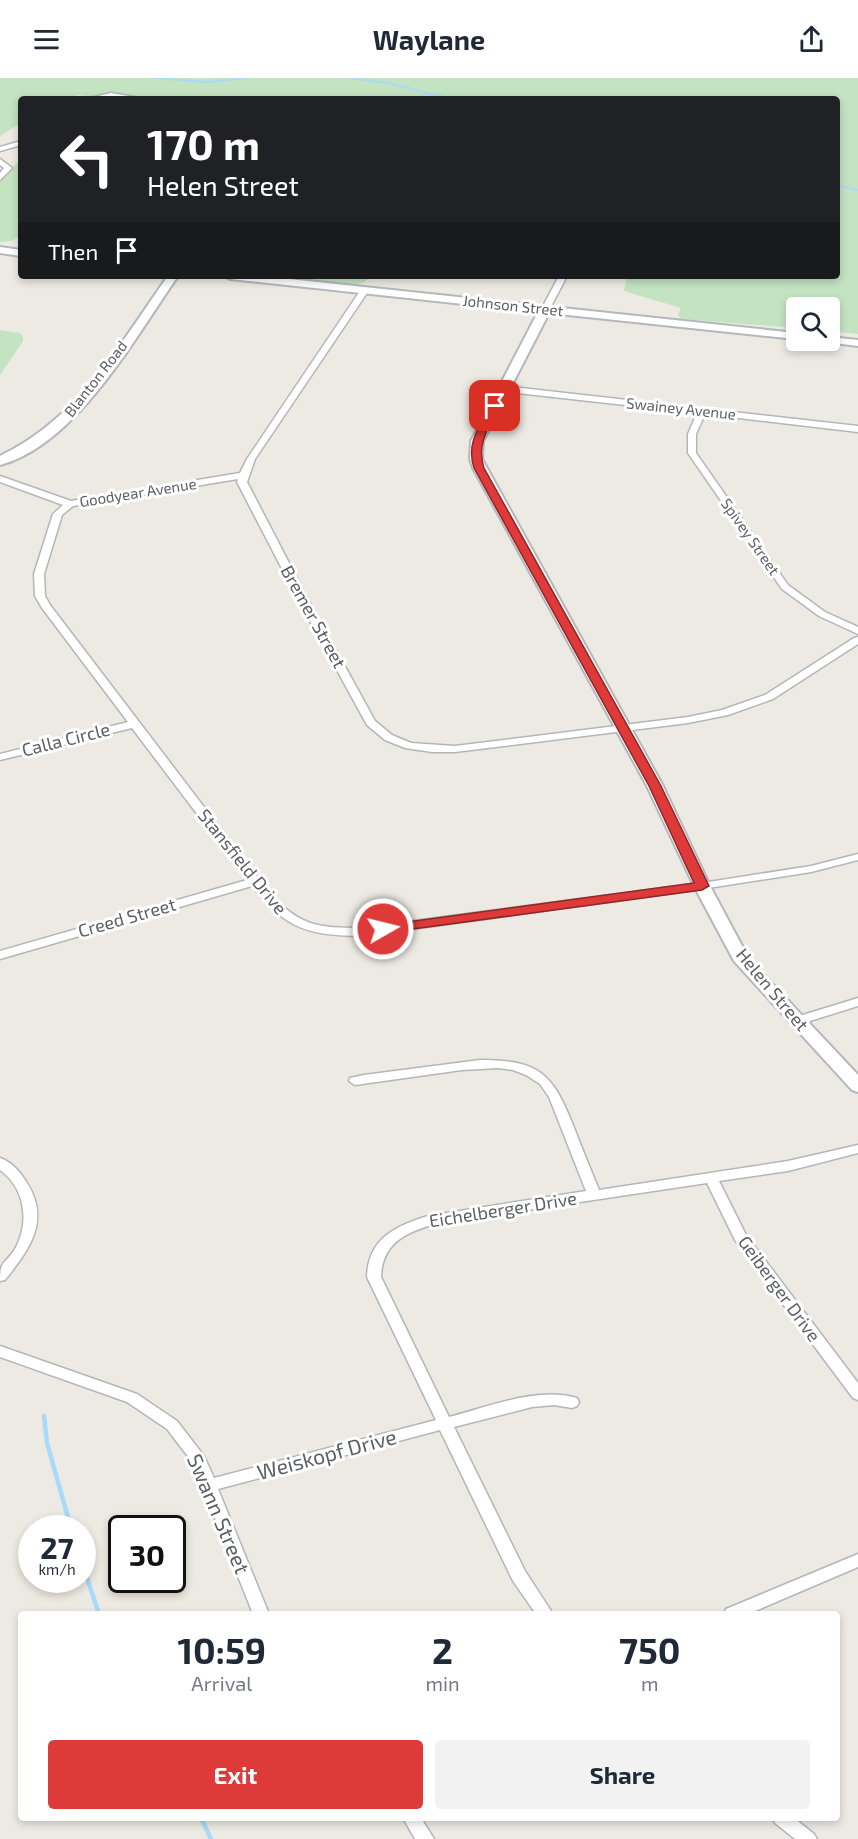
<!DOCTYPE html>
<style>
body{margin:0;font-family:"Exo 2",sans-serif;background:#f2f2f3;color:#1f2937;height:100vh;display:flex;flex-direction:column;font-size:22px;white-space:nowrap}
*{box-sizing:border-box;margin:0}
p{font-size:20px;color:#747a83}
.icon{flex:none;width:33px;height:33px;fill:none;stroke:currentColor;stroke-width:2;stroke-linecap:round;stroke-linejoin:round}
.map{position:relative;flex:1;overflow:hidden}
.panel{position:absolute;left:18px;top:1533px;width:822px;height:210px;display:flex;flex-direction:column;background:#fff;border-radius:6px;box-shadow:0 3px 9px #0003}
.panel>*{flex:none}
.top-card{position:absolute;left:18px;top:18px;width:822px;height:183px;border-radius:6px;box-shadow:0 3px 9px #0003;background:#202124;color:#fff;overflow:hidden}
.tools{position:absolute;left:786px;top:219px;display:grid;gap:12px}
.tools a{display:grid;place-items:center;width:54px;height:54px;border-radius:6px;background:#fff;box-shadow:0 3px 9px #0003;font-size:30px}
.speed{position:absolute;left:18px;top:1437px;display:flex;gap:12px;font-size:30px;font-weight:700;text-align:center}
.speed>*{display:grid;place-content:center;width:78px;height:78px;border-radius:50%;background:#fff;box-shadow:0 3px 9px #0003;line-height:1}
.speed small{font-size:15px;font-weight:400}
.speed .limit{border:3px solid #111;border-radius:9px;background:#fff;color:#111}
.pin{position:absolute;display:grid;place-items:center;width:51px;height:51px;color:#fff;margin:-26px;border-radius:12px;box-shadow:0 3px 9px #0006}
.me{position:absolute;width:66px;margin:-33px;rotate:82deg;stroke-linejoin:round;filter:drop-shadow(0 0 4px #0008)}
.turn{display:flex;align-items:center;gap:21px;height:126px;padding:0 30px;font-size:27px}
.turn .icon{width:78px;height:78px;stroke-width:2.5}
.turn b{display:block;font-size:42px;line-height:51px}
.then{display:flex;align-items:center;height:57px;padding:0 30px;background:#0003;gap:12px;font-size:22px}
.eta{display:flex;justify-content:space-evenly;align-items:center;height:102px;text-align:center}
.eta b{font-size:36px;font-weight:700;line-height:42px}
.button{display:flex;gap:12px;margin-top:auto;padding:12px 30px}
.button a{flex:1;height:69px;border-radius:6px;background:#dd3a39;color:#fff;font-size:24px;font-weight:700;line-height:69px;text-align:center}
.button a+a{background:#f2f2f3;color:#1f2937}
header{display:flex;justify-content:space-between;align-items:center;height:78px;padding:0 30px;background:#fff;font-size:27px;font-weight:700}
.map>svg:first-child{display:block}
.green{fill:#c3e3c1}
.lines{fill:none;stroke-linecap:round;stroke-linejoin:round}
.stream-far1{stroke:#a7dbf9;stroke-width:2}
.stream{stroke:#a7dbf9;stroke-width:4.5}
.street-casing{stroke:#b3b6b9;stroke-width:3}
.secondary-casing{stroke:#b4b8bc;stroke-width:4}
.street{fill:#fff;fill-rule:evenodd}
.secondary{fill:#fff;fill-rule:evenodd}
.route{fill:#dd3a39;stroke:#902625;stroke-width:1.5}
.labels{text-anchor:middle;stroke-width:6;stroke-linejoin:round;paint-order:stroke}
.far-street-label{font-size:15px;fill:#5b5f63;stroke:#fff}
.street-label{font-size:18px;fill:#5b5f63;stroke:#fff}
.near-street-label{font-size:21px;fill:#5b5f63;stroke:#fff}
</style>
<header><svg class="icon" aria-label="menu" viewBox="0 0 24 24"><path d="M4 6h16M4 12h16M4 18h16"/></svg>Waylane<svg class="icon" aria-label="share" viewBox="0 0 24 24"><path d="M12 15V3M7 8l5-5 5 5M5 13v7h14v-7"/></svg></header>
<div class="map">
<svg width="858" height="1761" viewBox="0 0 858 1761">
<rect width="100%" height="100%" fill="#edeae3"/>
<path class="green" d="M0,0H858V256L830,253V230H796V250L681,241L678,237L681,230L624,213L627,198H837V21H83L86,18L78,17L66,21H21V45L0,58Z
M21,81V158L11,163L0,164V102Z
M266,198H369L365,204L354,207Z
M0,252L20,255L23,259V263L0,297Z"/>
<g class="lines">
<path class="stream-far1" d="M155,0L208,4L245,0
M350,0L388,5L451,21
M837,107L858,112"/>
<path class="stream" d="M44,1338L47,1365L71,1450
M82,1485L99,1536
M201,1740L211,1761"/>
<g class="street-casing">
<path id="street" d="M111,15L135,19L132,21L111,19L86,21Z
M21,63V67L0,73V69Z
M0,81L12,90L0,102V95L4,90L0,87Z
M559,198H567L548,234H542L541,232Z
M362,210L369,212L255,381L247,404L303,512L375,643L392,657L411,665L455,668L688,639L722,632L765,617L854,560L858,559V566L773,621L728,637L688,645L455,674H432L405,670L385,662L367,647L293,512L237,404L238,401L73,428L62,437L44,496L45,518L50,527L271,817C301,848 318,850 361,850L702,805L811,788L858,776V782L811,794L702,811L361,858C306,857 287,851 252,808L0,881V873L247,802L132,650L0,682V676L128,644L42,530L35,518L34,496L53,436L63,427L0,404V398L71,423L240,395L247,381Z
M503,308L858,348V354L705,336L696,356V375L788,507L825,534L858,549V556L819,538L782,511L688,375V356L697,335L500,313V309Z
M858,920V928L797,947L791,943L793,940Z
M480,982C538,982 552,994 573,1047C581,1068 590,1090 599,1112L788,1083L858,1067V1075L788,1093L719,1103L746,1157L858,1305V1322L853,1320L735,1162L707,1105L439,1145C408,1153 382,1164 381,1199L449,1339C488,1329 538,1308 577,1320L579,1324L577,1328L572,1330L554,1327L532,1329L454,1349L525,1493L553,1536H536L513,1503L440,1352L218,1411L269,1536H253L193,1385L167,1351L127,1324L0,1279V1268L137,1316L177,1343L204,1378L214,1400L436,1342L367,1199C368,1161 395,1148 428,1138L586,1113L549,1019L540,1006L526,997L513,992L498,990L462,992L355,1007L349,1003L350,1000L364,997Z
M0,1080C12,1084 21,1095 27,1105C51,1143 29,1172 5,1202L0,1203C0,1181 5,1187 15,1171C30,1144 25,1110 0,1092Z
M858,1476V1489L748,1536H724L726,1531Z
M403,1740H421L434,1761H415Z
M772,1740H794L814,1756L817,1761H795L775,1745Z"/>
</g>
<g class="secondary-casing">
<path id="secondary" d="M0,169L21,172V178L0,175Z
M168,198H178C136,258 76,367 0,387V378C79,340 119,267 168,198Z
M225,198H261L796,255V261L549,235L483,363L482,381L663,708L710,808L749,881L858,997V1014L852,1012L734,883L694,808L647,708L473,390L470,381L471,363L538,234L230,201Z
M830,259L858,262V268L826,264L825,262H830Z"/>
</g>
<use href="#street" class="street"/>
<use href="#secondary" class="secondary"/>
</g>
<path class="route" d="M495,325L499,328C489,349 476,366 484,390L661,708L709,808L702,812L383,855L376,851L378,848L694,805L649,708L474,390C466,366 479,349 490,328Z"/>
<g class="labels">
<g class="far-street-label">
<text transform="translate(513 228) rotate(6)" y="5">Johnson Street</text>
<text transform="translate(96 301) rotate(-52)" y="5">Blanton Road</text>
<text transform="translate(681 331) rotate(6)" y="5">Swainey Avenue</text>
<text transform="translate(138 415) rotate(-9)" y="5">Goodyear Avenue</text>
<text transform="translate(750 459) rotate(55)" y="5">Spivey Street</text>
</g>
<g class="street-label">
<text transform="translate(313 539) rotate(61)" y="6">Bremer Street</text>
<text transform="translate(66 662) rotate(-14)" y="6">Calla Circle</text>
<text transform="translate(242 784) rotate(51)" y="6">Stansfield Drive</text>
<text transform="translate(127 840) rotate(-16)" y="6">Creed Street</text>
<text transform="translate(772 912) rotate(50)" y="6">Helen Street</text>
<text transform="translate(503 1132) rotate(-9)" y="6">Eichelberger Drive</text>
<text transform="translate(779 1211) rotate(54)" y="6">Geiberger Drive</text>
</g>
<g class="near-street-label">
<text transform="translate(327 1377) rotate(-15)" y="7">Weiskopf Drive</text>
<text transform="translate(218 1436) rotate(67)" y="7">Swann Street</text>
</g>
</g>
</svg>
<div class="tools">
<a><svg class="icon" aria-label="search" viewBox="0 0 24 24"><circle cx="10" cy="10" r="6"/><path d="M15 15l6 6"/></svg></a>
</div>
<div class="speed"><div>27<small>km/h</small></div><div class="limit">30</div></div>
<div class="pin" style="left:495px;top:328px;background:#d93025"><svg class="icon" aria-label="arrive" viewBox="0 0 24 24"><path d="M6 21V4h12l-3 4 3 4H6"/></svg></div>
<svg class="me" style="left:383px;top:851px" viewBox="-20 -20 40 40"><circle r="17" fill="#dd3a39" stroke="#fff" stroke-width="3"/><path d="M0-11L8 9 0 5-8 9z" fill="#fff"/></svg>
<div class="top-card">
<div class="turn"><svg class="icon" aria-label="left" viewBox="0 0 24 24"><path d="M17 20v-9H6M10 6l-5 5 5 5"/></svg><div><b>170 m</b>Helen Street</div></div>
<div class="then">Then<svg class="icon" aria-label="arrive" viewBox="0 0 24 24"><path d="M6 21V4h12l-3 4 3 4H6"/></svg></div>
</div>
<section class="panel">
<div class="eta">
<div><b>10:59</b><p>Arrival</p></div>
<div><b>2</b><p>min</p></div>
<div><b>750</b><p>m</p></div>
</div>
<div class="button"><a>Exit</a><a>Share</a></div>
</section>
</div>
